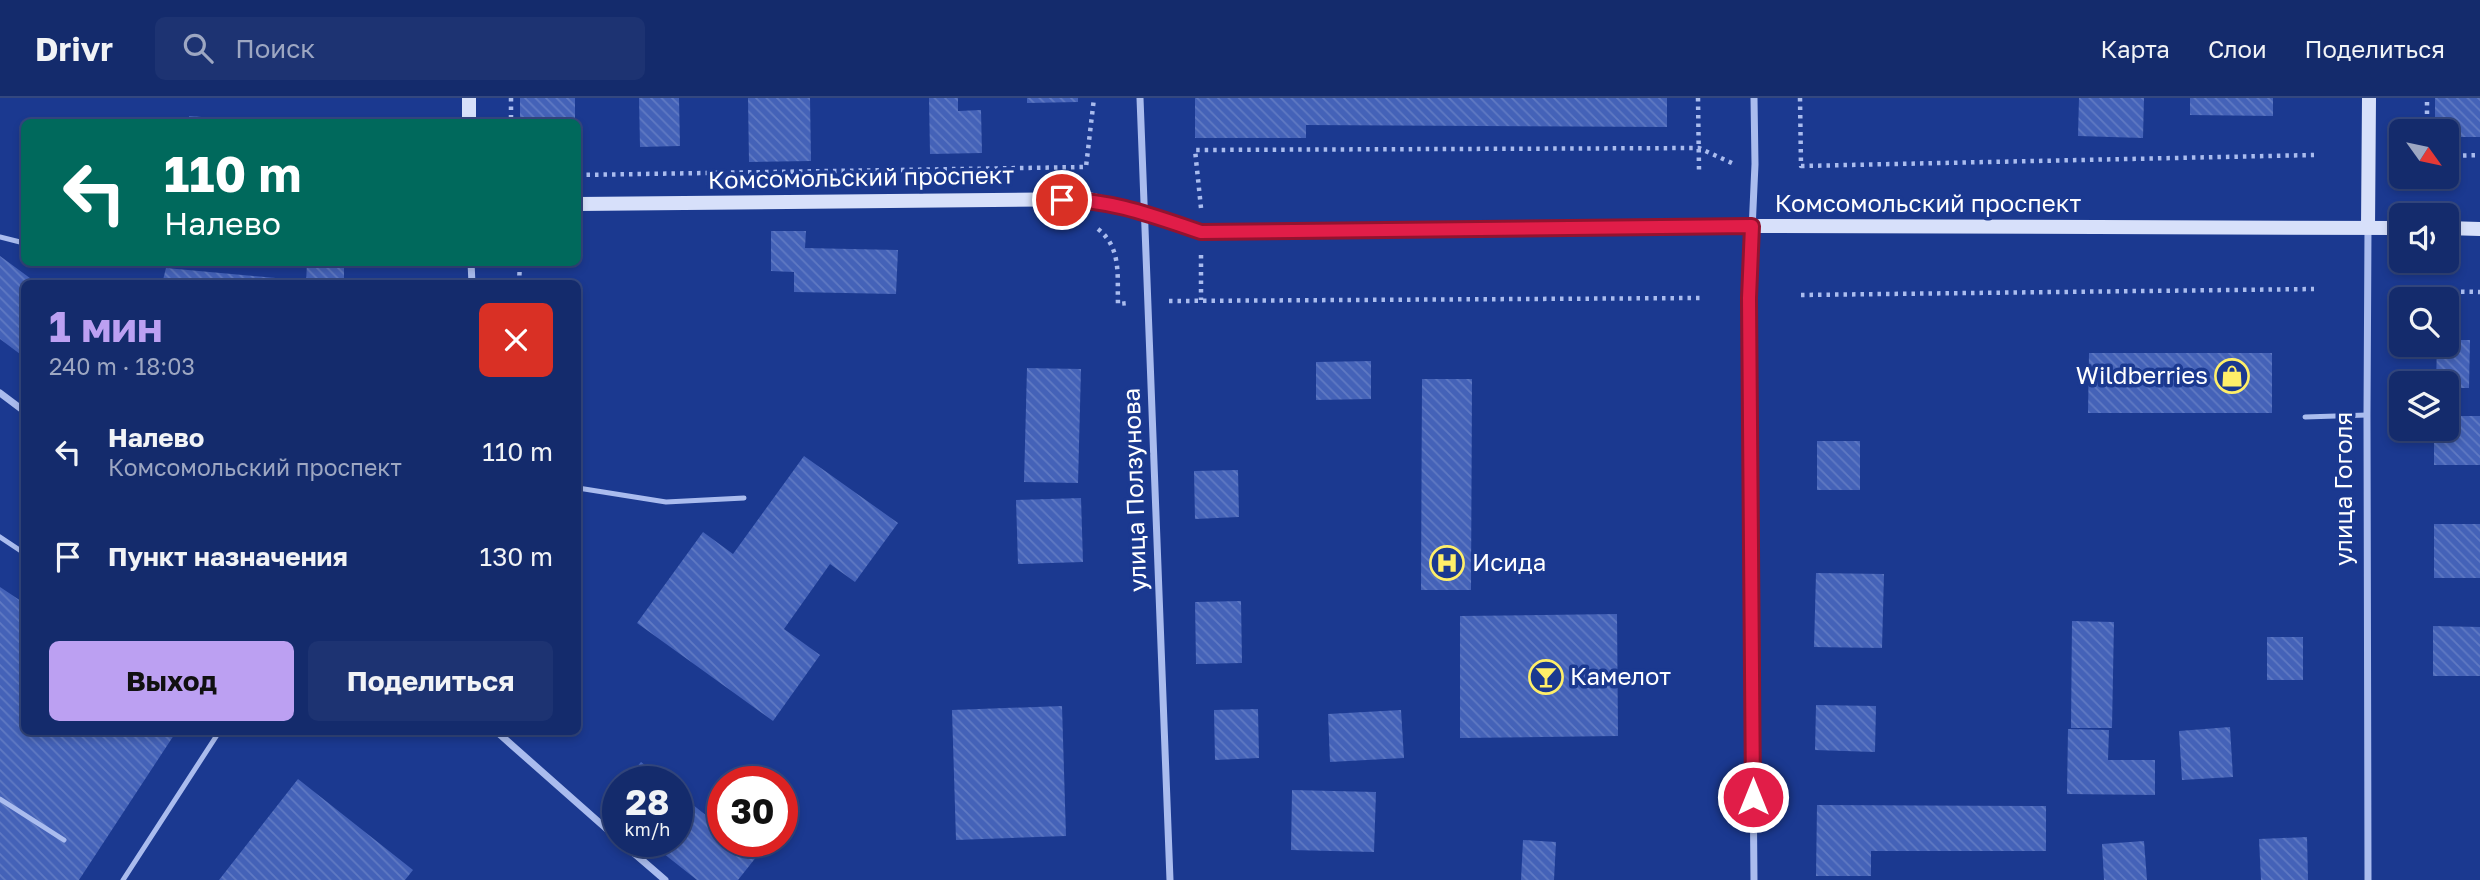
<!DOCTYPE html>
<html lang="ru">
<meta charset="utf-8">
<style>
body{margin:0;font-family:"Golos Text",sans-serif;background:#1d3372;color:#f1f3f6;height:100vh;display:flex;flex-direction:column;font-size:26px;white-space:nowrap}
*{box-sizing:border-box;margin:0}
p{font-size:23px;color:#9da7c2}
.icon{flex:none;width:38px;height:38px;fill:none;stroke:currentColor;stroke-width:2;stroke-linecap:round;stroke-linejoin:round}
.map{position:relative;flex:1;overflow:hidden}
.panel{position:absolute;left:21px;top:182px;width:560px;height:455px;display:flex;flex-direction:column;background:#142b6c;border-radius:10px;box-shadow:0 4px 10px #0003,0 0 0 2px #33477f}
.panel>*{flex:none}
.top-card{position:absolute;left:21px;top:21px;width:560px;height:147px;border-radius:10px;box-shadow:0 4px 10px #0003,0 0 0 2px #33477f;background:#00695c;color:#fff;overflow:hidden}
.needle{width:46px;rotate:123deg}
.controls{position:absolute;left:2389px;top:21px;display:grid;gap:14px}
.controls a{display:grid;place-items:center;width:70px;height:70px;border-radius:10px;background:#142b6c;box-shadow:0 4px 10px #0003,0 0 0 2px #33477f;font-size:35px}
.speed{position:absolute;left:602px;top:668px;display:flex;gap:14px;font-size:35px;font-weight:700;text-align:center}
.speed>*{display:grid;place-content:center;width:91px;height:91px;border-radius:50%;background:#142b6c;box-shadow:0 4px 10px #0003,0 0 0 2px #33477f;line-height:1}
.speed small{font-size:18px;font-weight:400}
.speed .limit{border:10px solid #d22;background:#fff;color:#111}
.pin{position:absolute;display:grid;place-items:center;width:60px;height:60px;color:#fff;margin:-30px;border:4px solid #fff;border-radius:50%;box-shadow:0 2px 7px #0007}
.me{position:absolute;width:77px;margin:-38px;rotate:0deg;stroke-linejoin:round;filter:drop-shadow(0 0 5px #0008)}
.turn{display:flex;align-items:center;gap:24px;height:147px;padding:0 28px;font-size:32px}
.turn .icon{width:91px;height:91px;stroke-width:2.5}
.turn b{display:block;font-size:49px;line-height:60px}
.round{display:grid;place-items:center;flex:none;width:74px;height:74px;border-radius:10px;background:#1d3372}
.overview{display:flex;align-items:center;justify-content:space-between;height:119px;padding:0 28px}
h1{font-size:42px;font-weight:700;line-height:52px;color:#bca0f2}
.primary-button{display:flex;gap:14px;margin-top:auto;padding:14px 28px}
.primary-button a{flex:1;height:80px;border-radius:10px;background:#bca0f2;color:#111;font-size:28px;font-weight:700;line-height:80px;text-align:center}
.primary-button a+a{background:#1d3372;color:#f1f3f6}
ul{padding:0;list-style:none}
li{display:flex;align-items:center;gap:21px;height:105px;padding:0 28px}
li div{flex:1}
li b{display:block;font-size:26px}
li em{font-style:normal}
header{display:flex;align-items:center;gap:42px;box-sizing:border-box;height:98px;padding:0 35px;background:#142b6c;border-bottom:2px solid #33477f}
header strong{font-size:33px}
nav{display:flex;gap:38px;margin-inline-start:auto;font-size:24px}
.search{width:490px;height:63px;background:#1d3372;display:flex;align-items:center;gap:18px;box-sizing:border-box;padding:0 24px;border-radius:10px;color:#9da7c2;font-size:26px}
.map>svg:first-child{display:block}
.building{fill:url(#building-back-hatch)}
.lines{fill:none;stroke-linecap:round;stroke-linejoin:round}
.path{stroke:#aabcee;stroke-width:4.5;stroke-dasharray:3.5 5;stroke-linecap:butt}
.lane{stroke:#aabcee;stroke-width:5}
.street{stroke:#aabcee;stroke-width:7}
.secondary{stroke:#d7e0fa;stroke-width:14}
.route-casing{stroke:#92132f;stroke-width:18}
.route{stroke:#e11d48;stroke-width:12}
.labels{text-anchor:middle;stroke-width:7;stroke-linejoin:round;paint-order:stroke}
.street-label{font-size:24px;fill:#fff;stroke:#1b3990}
.poi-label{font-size:24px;fill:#fff;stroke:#1b3990;text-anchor:start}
</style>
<header>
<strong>Drivr</strong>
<div class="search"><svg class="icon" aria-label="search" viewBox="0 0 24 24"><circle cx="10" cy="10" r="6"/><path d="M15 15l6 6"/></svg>Поиск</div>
<nav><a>Карта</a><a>Слои</a><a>Поделиться</a></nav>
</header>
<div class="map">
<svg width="2480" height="782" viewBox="0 0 2480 782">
<defs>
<pattern id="building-back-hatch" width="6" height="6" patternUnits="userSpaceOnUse" patternTransform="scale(1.75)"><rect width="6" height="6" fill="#4462b8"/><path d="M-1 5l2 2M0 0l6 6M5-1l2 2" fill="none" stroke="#607ac3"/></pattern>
</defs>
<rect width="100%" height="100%" fill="#1b3990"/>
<path class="building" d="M520,0H575V24H520Z
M639,0H679L680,48L640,49Z
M748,0H810L811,63L749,64Z
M929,0H958V13L981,12L982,55L930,56Z
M1027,0H1078V4L1027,5Z
M1195,0H1667V29L1306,27V40H1195Z
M2079,0H2144L2143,40L2078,38Z
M2190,0H2273V18L2190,17Z
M2435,0H2480V39H2446V33H2435Z
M189,18L252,23V24H189Z
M771,133H806L805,150L898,152L896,196L794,194V174L771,173Z
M0,158L38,186H24V259L0,241Z
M307,164H344V186H306Z
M166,170L297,182L296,186H162Z
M2446,242H2470L2469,290H2446V285H2436L2437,247H2446Z
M2089,255H2272V315H2088Z
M1371,263V301L1316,302V264Z
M1027,270L1081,271L1078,385L1024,384Z
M1422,281H1472L1471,492H1421Z
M2446,318H2480V367H2434V331H2446Z
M1817,343H1860V392H1817Z
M804,358L898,425L855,484L830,466L784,531L820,557L773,623L637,525L703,434L733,456Z
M1238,372L1239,419L1195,421L1194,373Z
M1081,400L1083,464L1018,466L1016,402Z
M2434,426H2480V480H2434Z
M1816,475L1884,476L1882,550L1814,549Z
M0,489L24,505V634H176L79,782H0Z
M1241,503L1242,565L1196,566L1195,504Z
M1617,516L1618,638L1460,640V518Z
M2072,523L2114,524L2112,630H2071Z
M2433,528L2480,529V578H2433Z
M2267,539H2303V582H2267Z
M1816,607L1876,608L1875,654L1815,652Z
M1062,608L1066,738L956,742L952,612Z
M1258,611L1259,660L1215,662L1214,612Z
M1401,612L1404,660L1330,664L1328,616Z
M2230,629L2233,679L2182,682L2179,633Z
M2068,631L2109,632L2108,662H2155V697L2067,696Z
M641,664L665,684H624Z
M298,681L413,772L405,782H219Z
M618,692V718L605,708Z
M1292,692L1376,694L1374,754L1291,752Z
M677,694L723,731V744H739L757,758L738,782H697L649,744H677Z
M1817,707L2046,708V753H1871V778H1816Z
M2307,739L2308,782H2261L2259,741Z
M1523,742L1556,744L1554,782H1521Z
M2144,743L2147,782H2104L2102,746Z"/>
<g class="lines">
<path class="path" d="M511,0V24
M1698,0L1699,72
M1800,0L1801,68L2314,57
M2427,33V0
M2446,58L2480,57
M578,77L1086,69L1094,0
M1201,110L1195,52L1699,50L1734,66
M1098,131C1122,150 1117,178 1118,206L1129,205
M1201,157V202
M519,186L520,164
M2427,193L2480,194
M1801,197L2314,191
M1169,203L1701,200"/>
<path class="lane" d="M0,139L24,145
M2305,319L2367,317
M578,390L666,404L744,400
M0,439L24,455
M303,636L305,634
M0,701L64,742
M123,782L219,634"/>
<path class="street" d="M1140,0L1170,782
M2368,130L2367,317L2368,782
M471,164L472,186
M0,295L24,313
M497,634L618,741
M621,744L665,782
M1754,782L1749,199L1755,66L1754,0"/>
<path class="secondary" d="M469,0V24
M578,106L1089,101L1143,114L1201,134L1752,128L2401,130
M2368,130L2369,0
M2446,130L2480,131"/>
</g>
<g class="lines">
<g class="route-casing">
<path id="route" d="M1062,102C1110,101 1156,119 1201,134L1752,128L1749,200L1753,699"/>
</g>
<use href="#route" class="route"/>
</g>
<defs>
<g id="shop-ring" transform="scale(1.75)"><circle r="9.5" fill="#1b3990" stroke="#ffef68" stroke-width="1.5"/><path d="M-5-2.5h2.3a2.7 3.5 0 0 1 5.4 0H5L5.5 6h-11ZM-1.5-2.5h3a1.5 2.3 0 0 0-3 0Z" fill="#ffef68"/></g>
<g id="hospital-ring" transform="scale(1.75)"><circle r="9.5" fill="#1b3990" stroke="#ffef68" stroke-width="1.5"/><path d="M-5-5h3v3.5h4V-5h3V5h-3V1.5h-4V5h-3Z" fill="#ffef68"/></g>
<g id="bar-ring" transform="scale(1.75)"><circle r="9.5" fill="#1b3990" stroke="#ffef68" stroke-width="1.5"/><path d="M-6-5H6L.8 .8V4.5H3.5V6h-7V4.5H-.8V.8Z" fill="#ffef68"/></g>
</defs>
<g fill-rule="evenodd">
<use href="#shop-ring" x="2232" y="278"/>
<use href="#hospital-ring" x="1447" y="465"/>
<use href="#bar-ring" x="1546" y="579"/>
</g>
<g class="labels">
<g class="street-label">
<text transform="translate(861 80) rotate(-1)" y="8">Комсомольский проспект</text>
<text x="1928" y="114">Комсомольский проспект</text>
<text transform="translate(2344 391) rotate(-90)" y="8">улица Гоголя</text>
<text transform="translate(1135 392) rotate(-92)" y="8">улица Ползунова</text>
</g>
<g class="poi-label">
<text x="2208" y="286" text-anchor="end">Wildberries</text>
<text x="1472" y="473">Исида</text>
<text x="1570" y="587">Камелот</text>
</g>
</g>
</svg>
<div class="controls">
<a><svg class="needle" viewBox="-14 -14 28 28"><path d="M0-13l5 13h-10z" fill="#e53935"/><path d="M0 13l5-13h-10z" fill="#9da7c2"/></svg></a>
<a><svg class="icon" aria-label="sound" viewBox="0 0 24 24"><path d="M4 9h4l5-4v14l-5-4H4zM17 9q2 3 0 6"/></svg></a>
<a><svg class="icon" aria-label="search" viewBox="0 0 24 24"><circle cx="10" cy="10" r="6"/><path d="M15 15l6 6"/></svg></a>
<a><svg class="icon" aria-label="layers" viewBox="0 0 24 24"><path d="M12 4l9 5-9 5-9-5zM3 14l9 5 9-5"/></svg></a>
</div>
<div class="speed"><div>28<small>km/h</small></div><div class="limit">30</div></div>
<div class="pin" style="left:1062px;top:102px;background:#d93025"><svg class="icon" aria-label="arrive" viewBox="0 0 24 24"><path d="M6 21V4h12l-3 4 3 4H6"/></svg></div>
<svg class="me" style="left:1753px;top:699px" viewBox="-20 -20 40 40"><circle r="17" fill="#e11d48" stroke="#fff" stroke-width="3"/><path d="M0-11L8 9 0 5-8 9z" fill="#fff"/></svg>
<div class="top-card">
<div class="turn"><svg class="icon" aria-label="left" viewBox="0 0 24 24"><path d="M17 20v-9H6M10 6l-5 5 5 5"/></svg><div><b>110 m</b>Налево</div></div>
</div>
<section class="panel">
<div class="overview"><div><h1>1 мин</h1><p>240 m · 18:03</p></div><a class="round" style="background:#d93025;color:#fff"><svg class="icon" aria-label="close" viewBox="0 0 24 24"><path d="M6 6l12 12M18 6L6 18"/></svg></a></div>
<ul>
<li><svg class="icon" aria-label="left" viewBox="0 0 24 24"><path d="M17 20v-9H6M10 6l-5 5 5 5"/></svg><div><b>Налево</b><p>Комсомольский проспект</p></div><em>110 m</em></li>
<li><svg class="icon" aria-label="arrive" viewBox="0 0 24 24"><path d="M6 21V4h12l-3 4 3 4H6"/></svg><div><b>Пункт назначения</b></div><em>130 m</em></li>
</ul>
<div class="primary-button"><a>Выход</a><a>Поделиться</a></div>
</section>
</div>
